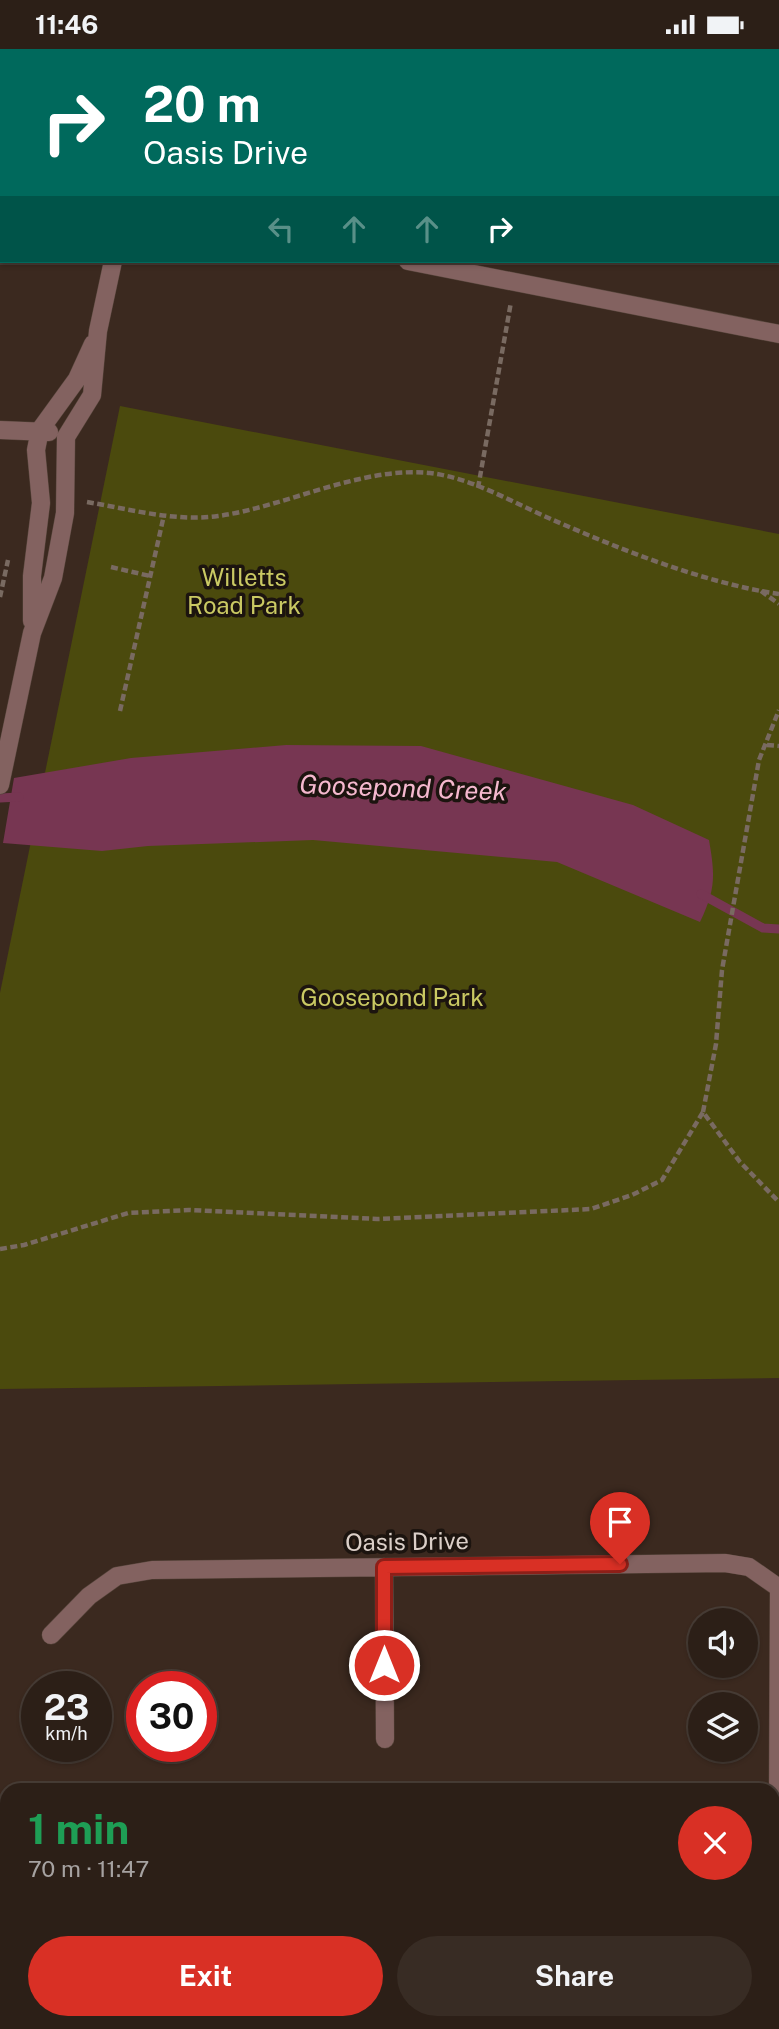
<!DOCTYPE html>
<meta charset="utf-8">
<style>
body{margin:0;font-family:"Public Sans",sans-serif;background:#382c24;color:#f1f3f6;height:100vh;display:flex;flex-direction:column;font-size:26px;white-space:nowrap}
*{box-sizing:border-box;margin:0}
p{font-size:23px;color:#a6a2a1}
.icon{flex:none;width:38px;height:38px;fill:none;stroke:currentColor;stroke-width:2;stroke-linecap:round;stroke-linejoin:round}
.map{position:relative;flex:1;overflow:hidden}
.panel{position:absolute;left:0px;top:1734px;width:780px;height:247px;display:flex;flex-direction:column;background:#2c1f17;border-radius:21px 21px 0 0;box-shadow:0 2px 5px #0004,0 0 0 2px #483d36}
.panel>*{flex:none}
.top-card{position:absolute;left:0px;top:0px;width:780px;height:214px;box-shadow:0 2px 5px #0004,0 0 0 2px #483d36;background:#00695c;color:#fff;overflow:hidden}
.fabs{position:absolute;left:688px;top:1559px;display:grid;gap:14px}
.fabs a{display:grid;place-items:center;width:70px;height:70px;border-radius:50%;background:#2c1f17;box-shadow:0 2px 5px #0004,0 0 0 2px #483d36;font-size:35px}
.speed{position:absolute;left:21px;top:1622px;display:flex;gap:14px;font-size:35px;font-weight:700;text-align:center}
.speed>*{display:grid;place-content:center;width:91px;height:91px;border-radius:50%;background:#2c1f17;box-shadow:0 2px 5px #0004,0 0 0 2px #483d36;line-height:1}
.speed small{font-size:18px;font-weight:400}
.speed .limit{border:10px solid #d22;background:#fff;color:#111}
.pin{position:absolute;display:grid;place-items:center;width:60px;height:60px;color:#fff;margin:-72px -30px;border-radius:50% 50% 50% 0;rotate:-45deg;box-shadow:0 0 7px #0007}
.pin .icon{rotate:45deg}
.me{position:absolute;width:77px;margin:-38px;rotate:0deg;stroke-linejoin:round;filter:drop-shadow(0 0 5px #0008)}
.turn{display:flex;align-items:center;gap:24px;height:147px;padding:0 28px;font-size:32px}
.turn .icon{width:91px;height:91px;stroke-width:2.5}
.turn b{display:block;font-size:49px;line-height:60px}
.lanes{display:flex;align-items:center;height:66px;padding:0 28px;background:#0003;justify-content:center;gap:35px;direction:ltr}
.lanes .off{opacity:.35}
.round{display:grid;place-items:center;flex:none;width:74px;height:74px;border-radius:37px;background:#382c24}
.headline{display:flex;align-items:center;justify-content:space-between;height:119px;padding:0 28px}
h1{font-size:42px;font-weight:700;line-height:52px;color:#1e9e55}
.action{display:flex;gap:14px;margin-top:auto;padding:14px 28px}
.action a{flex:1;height:80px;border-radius:42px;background:#d93025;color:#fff;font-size:28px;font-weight:700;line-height:80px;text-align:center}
.action a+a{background:#382c24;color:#f1f3f6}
.status{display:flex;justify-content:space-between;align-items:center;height:49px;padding:0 35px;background:#2c1f17;direction:ltr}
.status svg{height:19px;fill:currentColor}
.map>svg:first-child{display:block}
.green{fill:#4b4a0d}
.water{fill:#773652}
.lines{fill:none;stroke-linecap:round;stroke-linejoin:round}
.stream{stroke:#773652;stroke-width:9}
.minor-casing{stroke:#55443a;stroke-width:19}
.major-casing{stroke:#55443a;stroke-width:19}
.path{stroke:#796a61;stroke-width:4.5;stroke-dasharray:7 3.5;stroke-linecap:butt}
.minor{stroke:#836260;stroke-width:18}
.major{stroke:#d89590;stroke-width:18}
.route-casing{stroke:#8d1f18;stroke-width:18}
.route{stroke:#d93025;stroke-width:12}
.labels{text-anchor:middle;stroke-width:7;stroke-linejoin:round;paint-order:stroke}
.park-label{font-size:24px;fill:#cac963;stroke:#1c140f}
.street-label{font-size:24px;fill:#dbcfc8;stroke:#1c140f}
.water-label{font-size:26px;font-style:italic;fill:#f5b8ce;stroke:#1c140f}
</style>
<div class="status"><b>11:46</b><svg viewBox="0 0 49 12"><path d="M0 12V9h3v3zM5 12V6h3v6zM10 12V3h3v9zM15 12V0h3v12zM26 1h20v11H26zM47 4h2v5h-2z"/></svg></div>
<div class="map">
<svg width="779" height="1980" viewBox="0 0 779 1980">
<rect width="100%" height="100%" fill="#3b291f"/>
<path class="green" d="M120,357L779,485V1329L0,1340V944Z"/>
<path class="water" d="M286,696L421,697L633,756L709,791C715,826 716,840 700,873L557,813L313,791L148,797L102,802L3,794L14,729L131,709Z"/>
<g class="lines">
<path class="stream" d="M0,749L19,748
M701,845L763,879L779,880"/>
<g class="minor-casing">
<path id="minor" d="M160,2L161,0
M408,212L779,285
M0,381L49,383
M32,572V527L41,454L36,401L40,381L77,330L93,295
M0,736L32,584L53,529L65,464L66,388L92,346L98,282L113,212
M384,1518L385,1690
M51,1586L89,1547L117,1527L152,1521L725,1514L749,1518L779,1539
M778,1753L779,1539"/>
</g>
<g class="major-casing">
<path id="major" d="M0,1868L7,1869
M0,1927L7,1929
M246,1974L281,1980
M482,1974L507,1980"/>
</g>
<path class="path" d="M478,439L511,253
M87,453C129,460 175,473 218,467C285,458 361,417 430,424C472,429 514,454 553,471C622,501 704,534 779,545
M111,518L150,527
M761,542L779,555
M0,548L8,511
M120,662L164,466
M767,696L779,697
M703,1063L716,995L722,921L759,711L779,661
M0,1200L24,1196L128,1164L189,1161L377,1170L591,1160L632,1146L662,1131L703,1063L740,1113L779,1153"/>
<use href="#minor" class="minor"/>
<use href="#major" class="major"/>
</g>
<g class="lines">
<g class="route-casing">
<path id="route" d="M384,1616V1518L620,1515"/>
</g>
<use href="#route" class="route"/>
</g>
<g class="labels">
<g class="park-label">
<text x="244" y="537">Willetts<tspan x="244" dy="28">Road Park</tspan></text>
<text x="392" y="957">Goosepond Park</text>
</g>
<g class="street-label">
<text transform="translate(407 1493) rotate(-1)" y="8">Oasis Drive</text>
</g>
<g class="water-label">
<text transform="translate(403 739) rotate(2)" y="9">Goosepond Creek</text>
</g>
</g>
</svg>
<div class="fabs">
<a><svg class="icon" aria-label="sound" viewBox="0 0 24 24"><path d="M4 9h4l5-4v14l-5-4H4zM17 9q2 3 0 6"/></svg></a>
<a><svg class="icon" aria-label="layers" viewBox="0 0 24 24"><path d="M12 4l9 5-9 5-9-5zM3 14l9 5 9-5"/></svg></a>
</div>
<div class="speed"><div>23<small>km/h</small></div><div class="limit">30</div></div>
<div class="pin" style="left:620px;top:1515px;background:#d93025"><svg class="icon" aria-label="arrive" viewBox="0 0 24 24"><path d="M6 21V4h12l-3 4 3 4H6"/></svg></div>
<svg class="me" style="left:384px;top:1616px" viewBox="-20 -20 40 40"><circle r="17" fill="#d93025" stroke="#fff" stroke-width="3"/><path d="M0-11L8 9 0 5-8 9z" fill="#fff"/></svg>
<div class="top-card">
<div class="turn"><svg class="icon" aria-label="right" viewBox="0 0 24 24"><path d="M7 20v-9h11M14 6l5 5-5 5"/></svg><div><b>20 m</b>Oasis Drive</div></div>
<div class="lanes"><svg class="icon off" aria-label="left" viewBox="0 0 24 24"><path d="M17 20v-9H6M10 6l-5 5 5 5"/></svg><svg class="icon off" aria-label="ahead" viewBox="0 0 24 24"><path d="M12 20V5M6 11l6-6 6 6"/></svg><svg class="icon off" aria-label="ahead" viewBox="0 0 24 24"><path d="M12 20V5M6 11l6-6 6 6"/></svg><svg class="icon" aria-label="right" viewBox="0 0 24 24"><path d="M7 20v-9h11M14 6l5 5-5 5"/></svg></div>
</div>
<section class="panel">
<div class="headline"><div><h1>1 min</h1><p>70 m · 11:47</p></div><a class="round" style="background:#d93025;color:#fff"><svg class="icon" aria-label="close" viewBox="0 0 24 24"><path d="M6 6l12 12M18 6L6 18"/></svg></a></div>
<div class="action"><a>Exit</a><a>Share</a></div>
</section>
</div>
